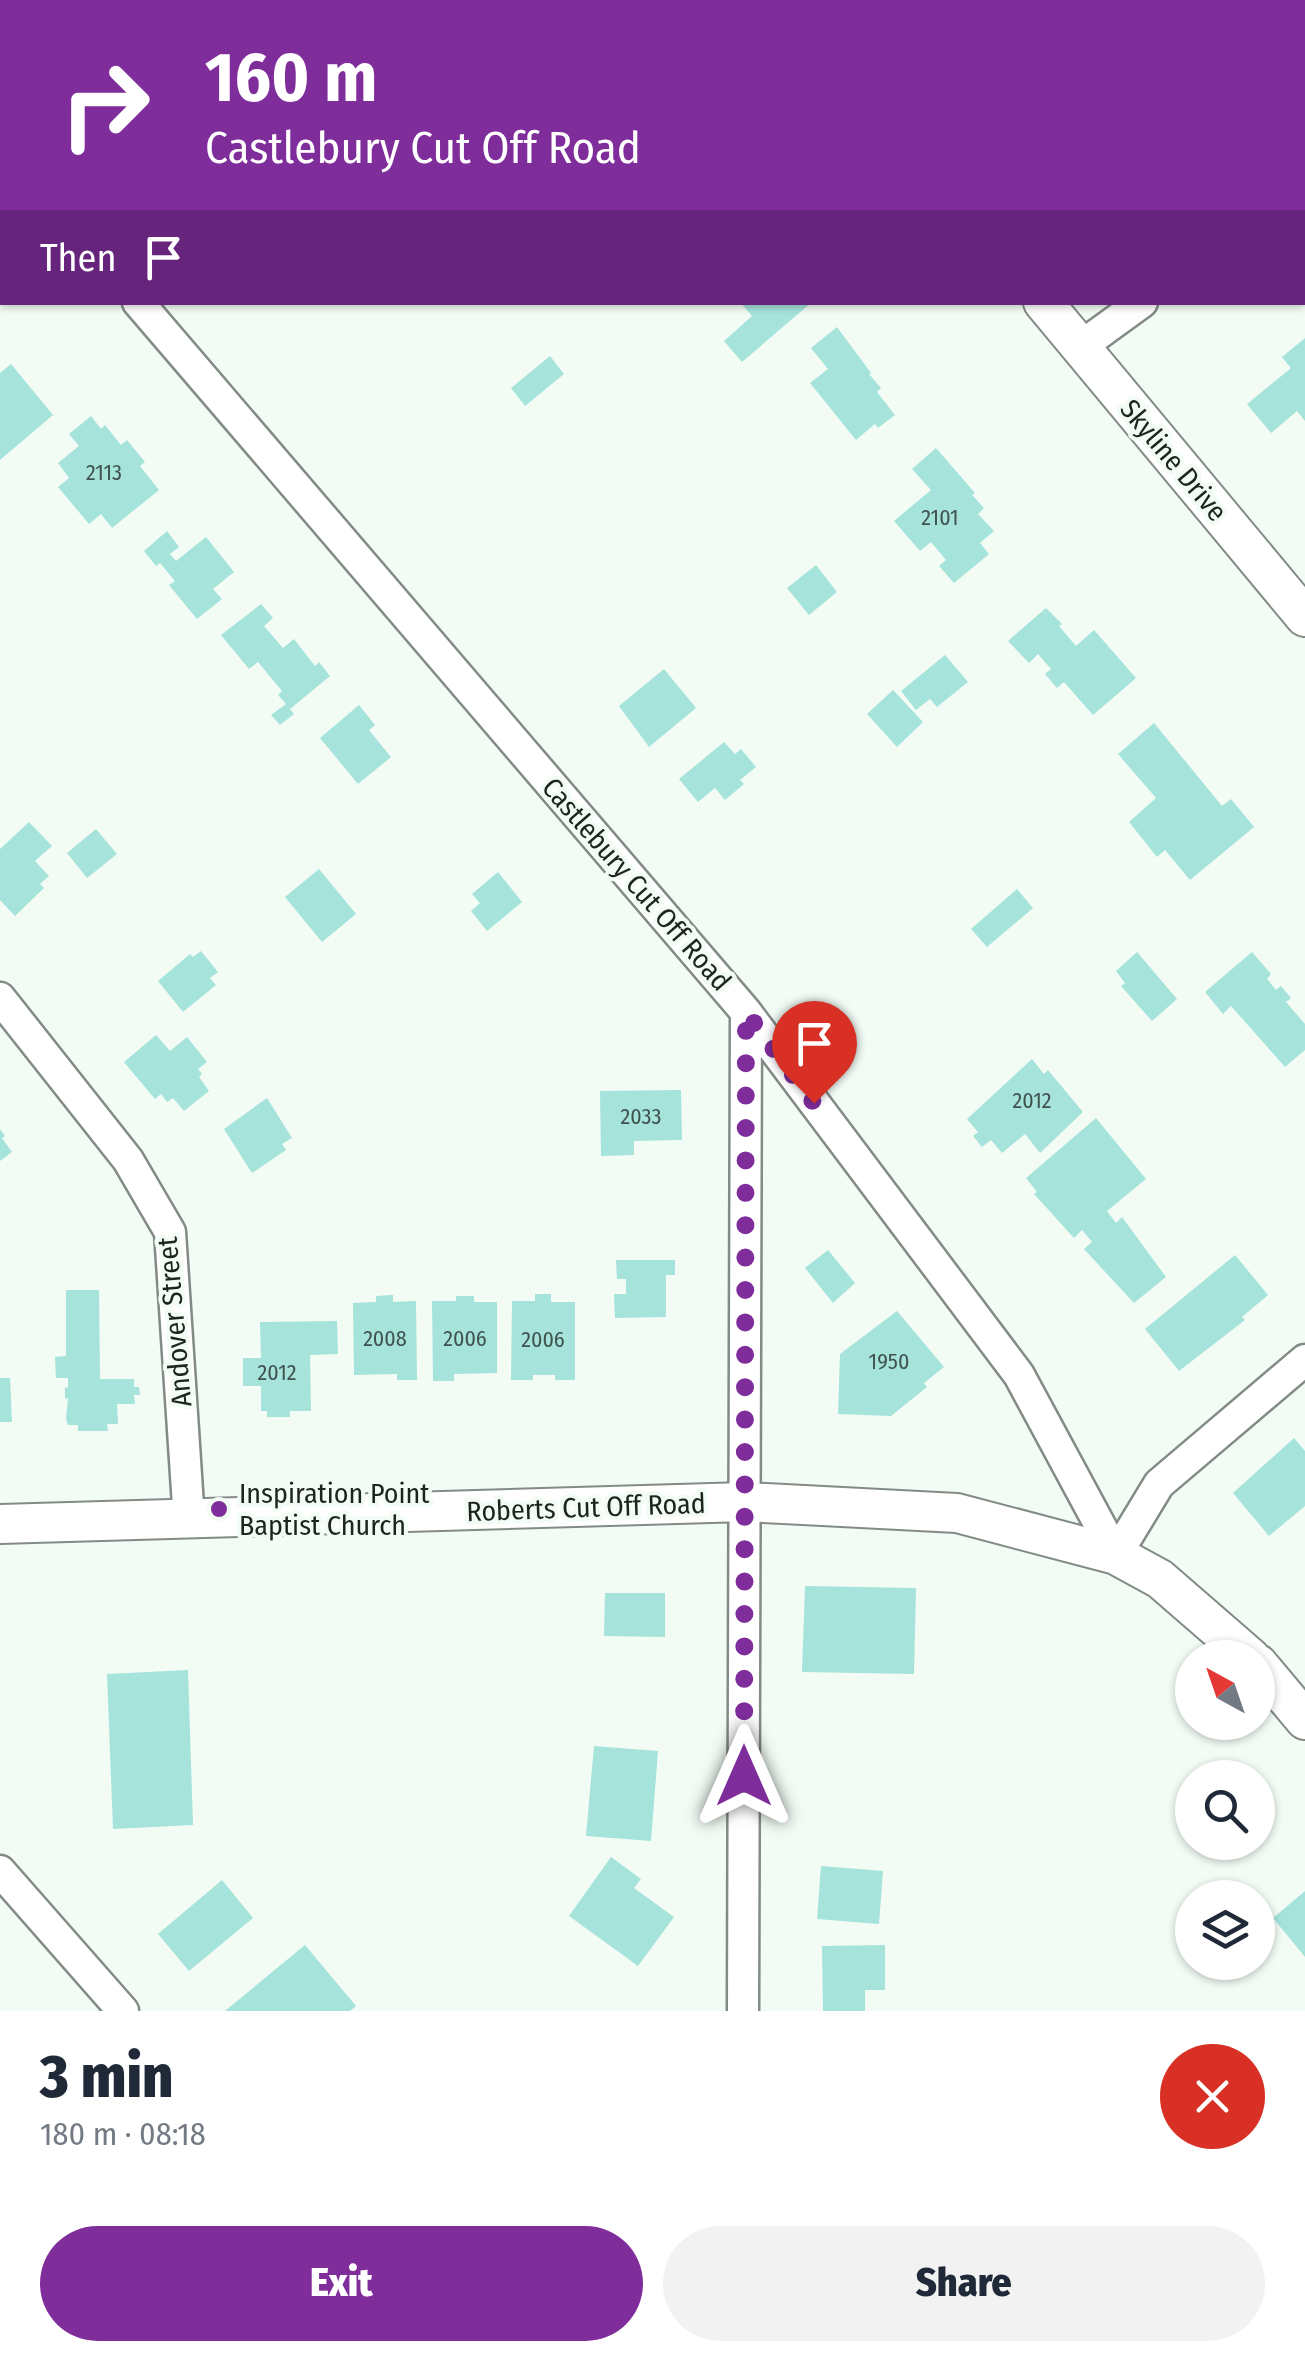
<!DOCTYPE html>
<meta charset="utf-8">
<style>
body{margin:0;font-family:"Fira Sans Condensed",sans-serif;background:#f2f2f3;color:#1f2937;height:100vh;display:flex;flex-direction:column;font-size:38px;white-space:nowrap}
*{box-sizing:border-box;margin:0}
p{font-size:32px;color:#747a83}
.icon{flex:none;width:55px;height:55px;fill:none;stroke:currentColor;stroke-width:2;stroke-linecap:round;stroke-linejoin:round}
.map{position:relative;height:2011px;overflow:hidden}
.sheet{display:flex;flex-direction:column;background:#fff;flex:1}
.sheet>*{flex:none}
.top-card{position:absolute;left:0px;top:0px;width:1305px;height:305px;box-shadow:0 2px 8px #0004;background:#802d9c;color:#fff;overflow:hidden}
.needle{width:65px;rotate:320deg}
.tools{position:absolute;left:1175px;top:1640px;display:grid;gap:20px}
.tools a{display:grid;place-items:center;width:100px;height:100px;border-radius:50%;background:#fff;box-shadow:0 2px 8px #0004;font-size:50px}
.pin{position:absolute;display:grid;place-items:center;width:85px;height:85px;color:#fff;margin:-102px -42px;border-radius:50% 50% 50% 0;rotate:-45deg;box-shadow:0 0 10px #0007}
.pin .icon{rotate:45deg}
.me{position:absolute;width:110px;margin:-55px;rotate:0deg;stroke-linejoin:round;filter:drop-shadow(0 0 8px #0008)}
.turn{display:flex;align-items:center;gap:35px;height:210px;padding:0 40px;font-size:45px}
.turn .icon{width:130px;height:130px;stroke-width:2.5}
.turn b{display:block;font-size:70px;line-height:85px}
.then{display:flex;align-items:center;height:95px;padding:0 40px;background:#0003;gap:20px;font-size:38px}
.round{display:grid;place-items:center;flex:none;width:105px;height:105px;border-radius:52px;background:#f2f2f3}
.head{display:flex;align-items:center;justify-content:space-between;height:170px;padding:0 40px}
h1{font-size:60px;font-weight:800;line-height:75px}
.button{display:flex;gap:20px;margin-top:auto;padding:20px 40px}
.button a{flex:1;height:115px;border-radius:60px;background:#802d9c;color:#fff;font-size:40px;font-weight:800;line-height:115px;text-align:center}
.button a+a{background:#f2f2f3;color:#1f2937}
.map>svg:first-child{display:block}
.building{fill:#a5e3db}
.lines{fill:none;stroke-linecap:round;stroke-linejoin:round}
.service-casing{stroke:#828b85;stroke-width:20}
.minor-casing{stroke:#828b85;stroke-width:35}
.tertiary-casing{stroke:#828b85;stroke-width:42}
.service{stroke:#fff;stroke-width:15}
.minor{stroke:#fff;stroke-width:30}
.tertiary{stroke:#fff;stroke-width:38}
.route{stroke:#802d9c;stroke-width:18;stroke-dasharray:0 32.4}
.poi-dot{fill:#802d9c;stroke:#f2fcf5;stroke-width:4}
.labels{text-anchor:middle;stroke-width:8;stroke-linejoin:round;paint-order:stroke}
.number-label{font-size:22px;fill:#40534f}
.street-label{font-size:28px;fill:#1f2320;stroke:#f2fcf5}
.poi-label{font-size:28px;fill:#1f2320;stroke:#f2fcf5;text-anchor:start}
</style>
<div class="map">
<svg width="1305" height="2011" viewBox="0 0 1305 2011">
<rect width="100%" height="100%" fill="#f2fcf5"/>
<path class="building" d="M740,302H812L742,362L724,341L752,316Z
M837,327L871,373L869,374L881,388L877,392L895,415L878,428L875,424L856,440L810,383L828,369L811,348Z
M1305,338V421L1297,411L1271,433L1247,404L1291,368L1282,357Z
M550,356L564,374L525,406L511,388Z
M11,364L53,415L0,460V373Z
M91,416L101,429L105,425L121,445L127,440L145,462L140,466L159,490L112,528L101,514L89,524L58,487L69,478L58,463L79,446L69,434Z
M936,448L975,493L972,495L984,508L978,514L994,531L980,543L989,554L954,583L939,566L946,560L931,542L920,551L894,521L931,490L912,469Z
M167,531L179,547L170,554L176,561L206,537L234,572L213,589L222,599L197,619L169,585L175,581L160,563L156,566L144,551Z
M816,565L837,592L809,615L787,588Z
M261,604L273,618L264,626L283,648L294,639L315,666L319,662L330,676L290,709L294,714L280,725L271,715L286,704L278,695L282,691L258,662L249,669L221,635Z
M1046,608L1062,624L1059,626L1076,646L1094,630L1136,678L1093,715L1064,682L1057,688L1045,674L1051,669L1038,654L1029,663L1008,641Z
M945,655L968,682L937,707L930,699L916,710L901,691Z
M664,669L696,708L649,747L619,706Z
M893,690L923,722L897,747L867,714Z
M359,705L375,725L369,730L391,757L358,784L320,738Z
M1154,723L1222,806L1231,799L1254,827L1190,880L1165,850L1157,857L1129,822L1156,798L1118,754Z
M724,742L735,754L741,749L756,767L740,780L744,784L725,800L715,788L698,802L679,779Z
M29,822L52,846L35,861L49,876L40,884L44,888L15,916L0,900V849Z
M96,829L117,854L87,878L67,853Z
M319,869L356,914L322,942L285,897Z
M498,872L522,902L487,931L471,911L480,903L472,894Z
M1017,889L1033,908L987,947L971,929Z
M201,951L218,972L210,978L216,985L183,1012L158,981L190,954L193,957Z
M1137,952L1177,999L1152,1021L1121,986L1125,983L1116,971Z
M1252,952L1271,974L1267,979L1276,990L1281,986L1291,998L1286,1002L1305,1024V1050L1285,1067L1231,1006L1223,1014L1205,992Z
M156,1035L170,1051L187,1037L207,1062L198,1069L202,1074L199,1077L209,1091L184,1111L173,1098L167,1102L161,1094L155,1099L124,1062Z
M1032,1059L1044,1074L1048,1070L1083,1112L1040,1153L1025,1134L1002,1153L991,1140L982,1147L973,1136L978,1132L967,1119Z
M681,1090L682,1140L634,1141V1155L601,1156L600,1091Z
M267,1098L292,1138L282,1144L286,1150L252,1173L224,1129Z
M1096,1118L1146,1179L1107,1211L1116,1223L1122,1217L1166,1277L1134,1303L1084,1249L1092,1242L1082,1230L1074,1238L1034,1194L1037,1192L1026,1178Z
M0,1129L5,1136L2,1138L12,1152L0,1161Z
M828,1250L855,1283L833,1303L805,1268Z
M1235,1255L1268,1295L1242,1317L1245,1320L1179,1371L1145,1329Z
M616,1260H675V1275H666V1317L615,1318L614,1294H626V1279H617Z
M66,1290H99L100,1379H134V1387H139L140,1395H134L135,1404H117L118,1424H107L108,1431H78V1425H68L66,1419L68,1398L65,1399V1387L68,1388V1378H56L55,1357L66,1356Z
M535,1294H551V1302H575V1380H555V1375H533V1380H511L512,1301H535Z
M393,1295V1302L416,1301L417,1380H397V1374L354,1375L353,1303L376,1302V1296Z
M456,1296H474V1302H497V1373L454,1374V1381H433L432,1301H456Z
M897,1311L944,1367L924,1383L927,1387L891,1416L838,1414L840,1354Z
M337,1321L338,1354L310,1355L311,1411H290V1417H267V1411H261V1386H243V1358H261L260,1322Z
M0,1378H10L12,1422H0Z
M1294,1438L1305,1451V1506L1269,1536L1233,1493Z
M805,1586L916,1588L914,1674L802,1672Z
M605,1593H665V1637L604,1636Z
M188,1670L193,1825L113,1829L107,1674Z
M594,1746L658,1751L651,1841L586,1836Z
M611,1857L641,1879L634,1888L674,1917L638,1966L569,1916Z
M821,1866L883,1871L879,1924L817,1919Z
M222,1880L253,1918L189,1971L158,1934Z
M1305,1891V1957L1273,1918Z
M305,1945L356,2006L350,2011H225Z
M885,1945V1990H865V2011H823L822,1946Z"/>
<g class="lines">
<g class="service-casing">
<path id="service" d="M70,2V0"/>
</g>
<g class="minor-casing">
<path id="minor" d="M0,141L2,144
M1302,187L1305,185
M138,302L746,1012L1019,1375L1116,1555
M1080,347L1142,302
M0,998L128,1160L170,1232L189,1521
M1116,1555L1159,1484L1305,1360
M0,1871L123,2011
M743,2011L746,1012"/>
</g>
<g class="tertiary-casing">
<path id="tertiary" d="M791,0L793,2
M1043,302L1305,617
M0,1524L745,1502L957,1513L1116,1555L1160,1579L1251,1658
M1258,1664L1305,1720"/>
</g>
<use href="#service" class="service"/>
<use href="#minor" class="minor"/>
<use href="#tertiary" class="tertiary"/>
</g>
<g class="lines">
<path class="route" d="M744,1776L746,1012L814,1103"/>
</g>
<circle class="poi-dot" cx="219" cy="1509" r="10"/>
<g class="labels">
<g class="number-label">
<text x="104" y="480">2113</text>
<text x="940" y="525">2101</text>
<text x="1032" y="1108">2012</text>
<text x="641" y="1124">2033</text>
<text x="385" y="1346">2008</text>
<text x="465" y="1346">2006</text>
<text x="543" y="1347">2006</text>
<text x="889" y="1369">1950</text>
<text x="277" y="1380">2012</text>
</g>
<g class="street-label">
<text transform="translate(1174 460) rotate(50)" y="10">Skyline Drive</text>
<text transform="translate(637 884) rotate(49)" y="10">Castlebury Cut Off Road</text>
<text transform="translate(174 1322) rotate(-95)" y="10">Andover Street</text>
<text transform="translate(586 1507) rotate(-2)" y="10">Roberts Cut Off Road</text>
</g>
<g class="poi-label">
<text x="239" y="1503">Inspiration Point<tspan x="239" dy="32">Baptist Church</tspan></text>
</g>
</g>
</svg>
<div class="tools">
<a><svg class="needle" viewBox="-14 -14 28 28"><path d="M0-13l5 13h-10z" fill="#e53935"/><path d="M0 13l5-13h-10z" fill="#747a83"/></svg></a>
<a><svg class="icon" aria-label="search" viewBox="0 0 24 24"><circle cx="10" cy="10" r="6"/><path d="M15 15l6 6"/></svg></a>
<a><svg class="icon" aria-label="layers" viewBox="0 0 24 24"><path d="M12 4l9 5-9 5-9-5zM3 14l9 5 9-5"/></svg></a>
</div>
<div class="pin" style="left:814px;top:1103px;background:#d93025"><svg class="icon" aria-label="arrive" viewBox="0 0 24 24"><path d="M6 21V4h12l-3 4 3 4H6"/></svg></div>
<svg class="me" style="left:744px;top:1776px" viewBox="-20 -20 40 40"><path d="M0-17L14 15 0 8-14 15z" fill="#802d9c" stroke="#fff" stroke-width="4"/></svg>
<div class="top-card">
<div class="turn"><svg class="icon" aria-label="right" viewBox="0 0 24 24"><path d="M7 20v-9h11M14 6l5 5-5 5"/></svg><div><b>160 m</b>Castlebury Cut Off Road</div></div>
<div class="then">Then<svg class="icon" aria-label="arrive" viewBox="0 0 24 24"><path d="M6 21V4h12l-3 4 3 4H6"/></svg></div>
</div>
</div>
<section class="sheet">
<div class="head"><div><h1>3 min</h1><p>180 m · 08:18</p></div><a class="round" style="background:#d93025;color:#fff"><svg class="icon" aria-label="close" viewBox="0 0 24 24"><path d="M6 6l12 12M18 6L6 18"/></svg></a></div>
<div class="button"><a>Exit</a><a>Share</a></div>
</section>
